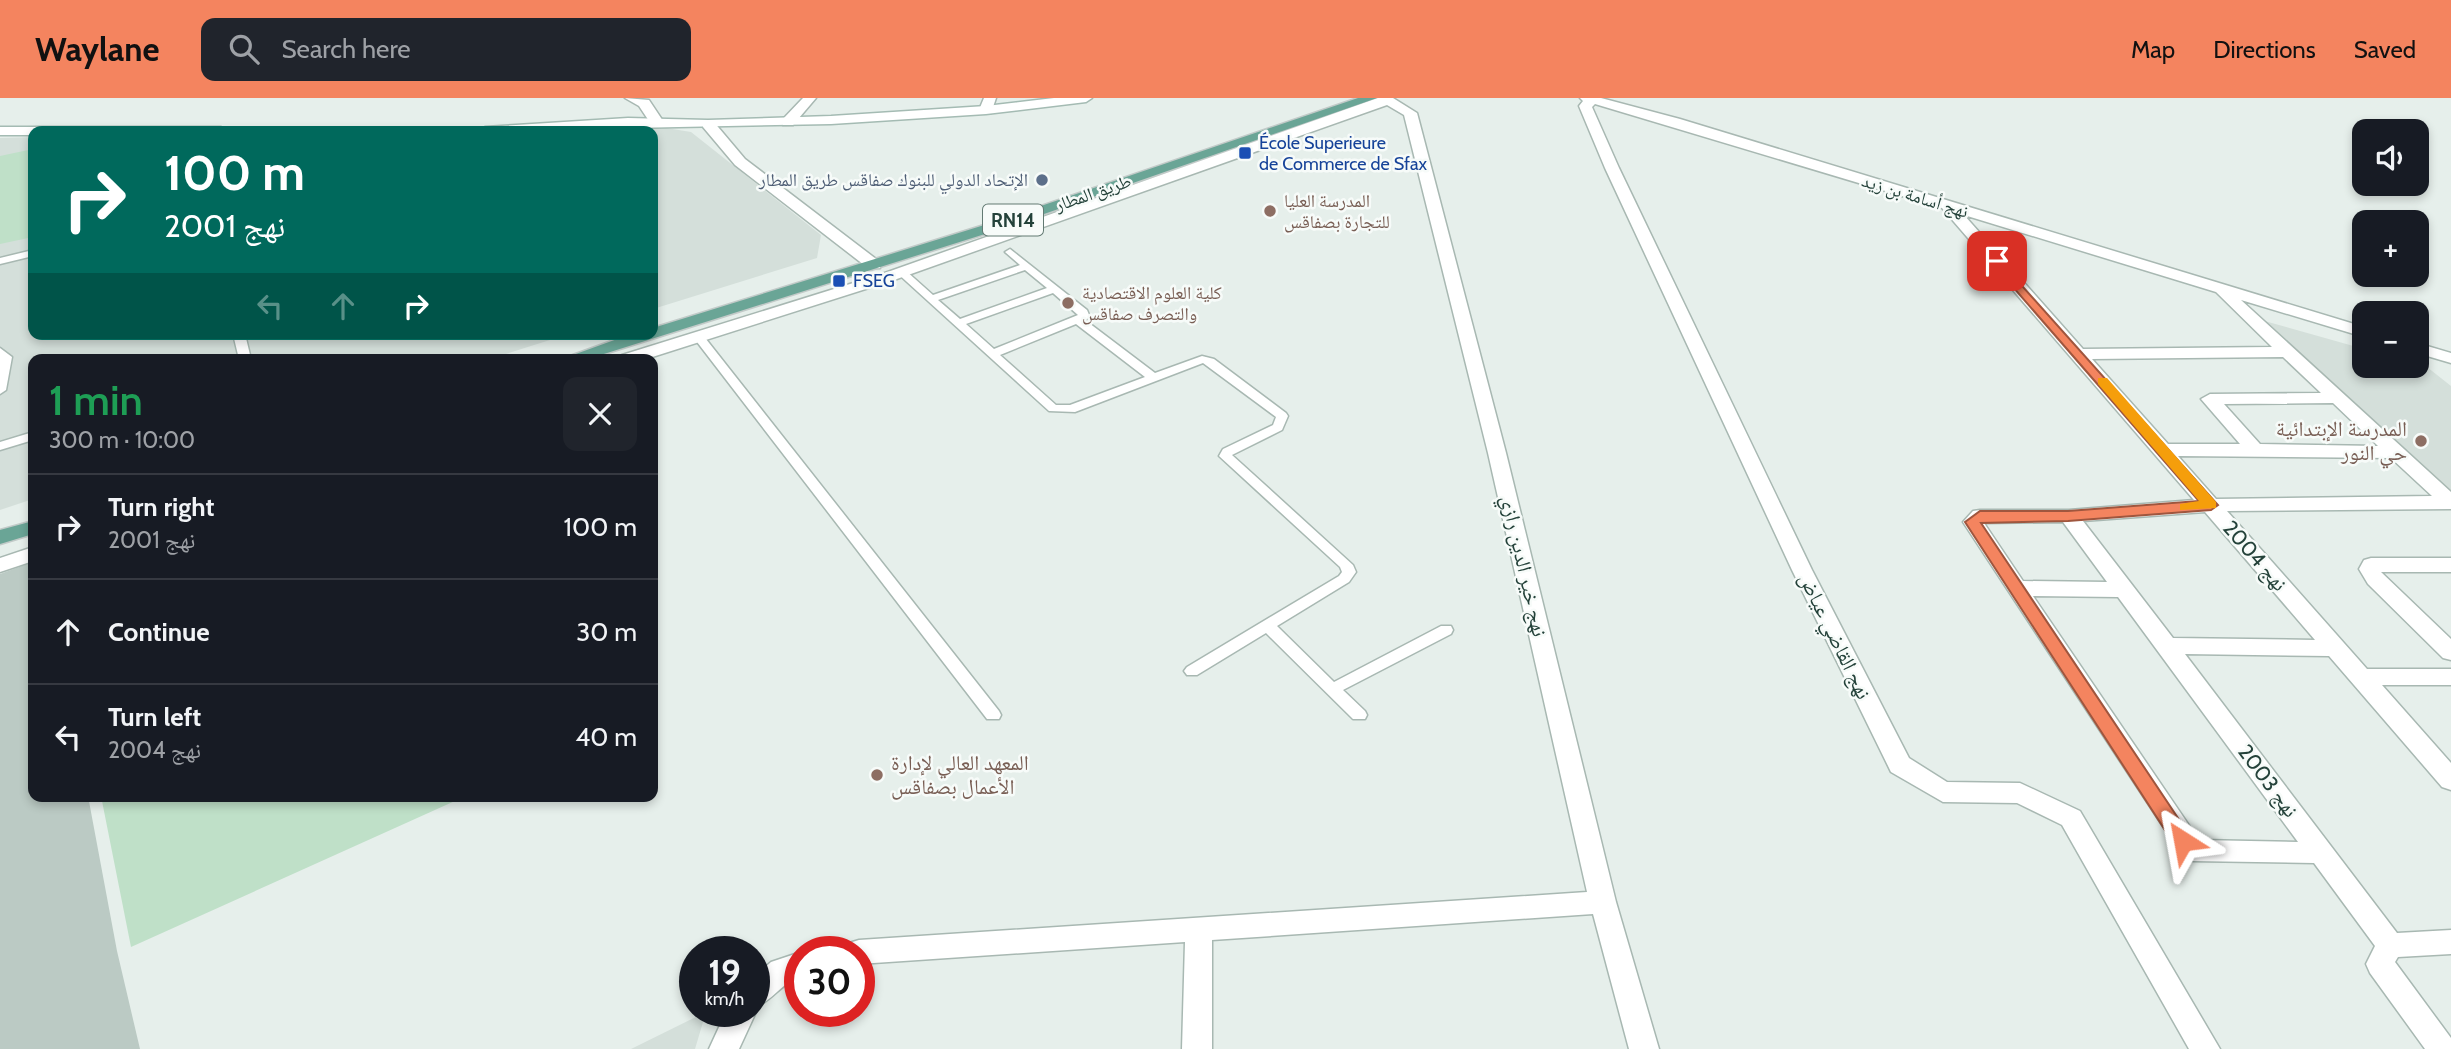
<!DOCTYPE html>
<meta charset="utf-8">
<style>
body{margin:0;font-family:Cabin,"Noto Naskh Arabic",sans-serif;background:#20242c;color:#f1f3f6;height:100vh;display:flex;flex-direction:column;font-size:26px;white-space:nowrap}
*{box-sizing:border-box;margin:0}
p{font-size:23px;color:#9ea1a6}
.icon{flex:none;width:38px;height:38px;fill:none;stroke:currentColor;stroke-width:2;stroke-linecap:round;stroke-linejoin:round}
.map{position:relative;flex:1;overflow:hidden}
.sheet{position:absolute;left:28px;top:256px;width:630px;height:448px;display:flex;flex-direction:column;background:#171b24;border-radius:14px;box-shadow:0 4px 10px #0003}
.sheet>*{flex:none}
.banner{position:absolute;left:28px;top:28px;width:630px;height:214px;border-radius:14px;box-shadow:0 4px 10px #0003;background:#00695c;color:#fff;overflow:hidden}
.tools{position:absolute;left:2352px;top:21px;display:grid;gap:14px}
.tools a{display:grid;place-items:center;width:77px;height:77px;border-radius:14px;background:#171b24;box-shadow:0 4px 10px #0003;font-size:35px}
.speed{position:absolute;left:679px;top:838px;display:flex;gap:14px;font-size:35px;font-weight:700;text-align:center}
.speed>*{display:grid;place-content:center;width:91px;height:91px;border-radius:50%;background:#171b24;box-shadow:0 4px 10px #0003;line-height:1}
.speed small{font-size:18px;font-weight:400}
.speed .limit{border:10px solid #d22;background:#fff;color:#111}
.pin{position:absolute;display:grid;place-items:center;width:60px;height:60px;color:#fff;margin:-30px;border-radius:14px;box-shadow:0 4px 10px #0006}
.me{position:absolute;width:77px;margin:-38px;rotate:326deg;stroke-linejoin:round;filter:drop-shadow(0 0 5px #0008)}
.turn{display:flex;align-items:center;gap:24px;height:147px;padding:0 21px;font-size:32px}
.turn .icon{width:91px;height:91px;stroke-width:2.5}
.turn b{display:block;font-size:49px;line-height:60px}
.lanes{display:flex;align-items:center;height:66px;padding:0 21px;background:#0003;justify-content:center;gap:35px;direction:ltr}
.lanes .off{opacity:.35}
.round{display:grid;place-items:center;flex:none;width:74px;height:74px;border-radius:14px;background:#20242c}
.overview{display:flex;align-items:center;justify-content:space-between;height:119px;padding:0 21px}
h1{font-size:42px;font-weight:600;line-height:52px;color:#1e9e55}
ul{padding:0;list-style:none}
li{display:flex;align-items:center;gap:21px;height:105px;padding:0 21px;border-top:2px solid #363941}
li div{flex:1}
li b{display:block;font-size:26px}
li em{font-style:normal}
header{display:flex;align-items:center;gap:42px;box-sizing:border-box;height:98px;padding:0 35px;background:#f4845f;color:#111}
header strong{font-size:33px}
nav{display:flex;gap:38px;margin-inline-start:auto;font-size:24px}
.search{width:490px;height:63px;background:#20242c;display:flex;align-items:center;gap:18px;box-sizing:border-box;padding:0 24px;border-radius:14px;color:#9ea1a6;font-size:26px}
.map>svg:first-child{display:block}
.built{fill:#d4dfda}
.green{fill:#bfe0c8}
.building{fill:#bbcac4}
.lines{fill:none;stroke-linecap:round;stroke-linejoin:round}
.service-casing{stroke:#a8b8b2;stroke-width:3}
.minor-casing{stroke:#a8b8b2;stroke-width:3}
.tertiary-casing{stroke:#a8b8b2;stroke-width:3}
.secondary-casing{stroke:#a4bbb3;stroke-width:3}
.primary-casing{stroke:#c2cac8;stroke-width:3}
.service{fill:#fff;fill-rule:evenodd}
.minor{fill:#fff;fill-rule:evenodd}
.tertiary{fill:#fff;fill-rule:evenodd}
.secondary{fill:#fff;fill-rule:evenodd}
.primary{fill:#6aa596;fill-rule:evenodd}
.route{fill:#f4845f;stroke:#9f563e;stroke-width:2}
.slow{fill:#f59e0b}
.transit-dot{fill:#1a4fb4;stroke:#f7fbf9;stroke-width:2.5}
.service-dot{fill:#5c6f8a;stroke:#f7fbf9;stroke-width:2.5}
.education-dot{fill:#8d6e63;stroke:#f7fbf9;stroke-width:2.5}
.labels{text-anchor:middle;stroke-width:5;stroke-linejoin:round;paint-order:stroke}
.far-transit-label{font-size:18px;fill:#164399;stroke:#f7fbf9;text-anchor:start}
.far-service-label{font-size:18px;fill:#4e5e75;stroke:#f7fbf9;text-anchor:end}
.far-street-label{font-size:18px;fill:#24423a;stroke:#f7fbf9}
.far-education-label{font-size:18px;fill:#785e54;stroke:#f7fbf9;text-anchor:start}
.shield{fill:#f7fbf9;stroke:#637a73;stroke-width:2}
.shield-label{font-size:19px;font-weight:bold;fill:#24423a}
.education-label{font-size:21px;fill:#785e54;stroke:#f7fbf9;text-anchor:end}
.street-label{font-size:21px;fill:#24423a;stroke:#f7fbf9}
</style>
<header>
<strong>Waylane</strong>
<div class="search"><svg class="icon" aria-label="search" viewBox="0 0 24 24"><circle cx="10" cy="10" r="6"/><path d="M15 15l6 6"/></svg>Search here</div>
<nav><a>Map</a><a>Directions</a><a>Saved</a></nav>
</header>
<div class="map">
<svg width="2451" height="951" viewBox="0 0 2451 951">
<rect width="100%" height="100%" fill="#e6efeb"/>
<path class="built" d="M654,28L691,34L821,137L817,160L653,211V33H584Z
M33,39V236H569L490,261H33V401L0,412V40Z
M2261,222L2364,251V268L2417,266L2427,269L2451,288V398Z
M706,914L695,951H631Z"/>
<path class="green" d="M33,51V139L0,146V58Z
M101,698H466L131,849Z"/>
<path class="building" d="M33,464V698H88L117,853L140,951H0V476Z"/>
<g class="lines">
<g class="service-casing">
<path id="service" d="M1010,151L1087,212L1090,219L1085,222L1155,275L1202,258L1214,261L1286,315L1288,318L1282,332L1232,357L1353,467L1356,474L1349,484L1277,528L1334,584L1441,528H1451L1453,532L1451,536L1343,592L1365,613L1367,617L1365,621H1353L1266,535L1197,577H1187L1184,573L1187,569L1339,478L1342,474L1340,469L1219,358L1223,351L1273,327L1276,319L1203,265L1075,314L1049,313L896,174L901,171L905,172L933,197L1020,167L1005,154ZM1025,172L1047,190L960,221L938,202ZM1053,195L1078,217L994,251L966,226ZM1076,226L1145,279L1070,307H1056L1000,257Z
M33,152V158L0,166V160Z
M698,235L702,236L999,613L1001,617L999,621H987L694,240L692,238Z
M233,236H245L251,261H239Z
M0,250L12,259L6,292L0,296Z
M33,334V342L0,352V344Z"/>
</g>
<g class="minor-casing">
<path id="minor" d="M625,0L649,2L663,23L651,26L639,8Z
M803,0H816L793,27H783V21Z
M1378,0H1393L1417,15L1506,355L1616,804L1659,951H1629L1593,816L1212,842V951H1182L1185,844L859,866V854H845L849,845L859,842L1587,794L1488,355L1404,17L1387,7L894,182L646,261H620L622,257L882,176Z
M1580,0H1601L1680,21L2364,229V239L2241,202L2451,394V411L2227,413L2367,571H2451V587H2382L2451,665V692L2442,689L2329,558L2185,556L2397,835L2451,832V856L2398,859L2395,864L2451,940V951H2425L2370,875L2366,866L2375,848L2314,765L2192,763L2183,759L1963,424L1973,413L1980,412H2069L2194,402L1942,110L1595,6L1592,9L1619,70L1812,472L1909,660L1947,684L2020,685L2080,713L2220,951H2189L2062,727L2017,705L1943,704L1891,674L1792,472L1605,70L1579,8L1583,3ZM1964,117L2216,194L2272,249L2083,251ZM2283,259L2321,295L2210,296L2201,301L2240,346H2168L2092,261ZM2333,305L2378,348L2260,346L2224,306ZM2178,358L2391,360L2432,398L2216,401ZM2205,414L2315,542L2173,540L2083,423ZM2063,424L2107,484L2023,483L1984,425ZM2033,498L2118,499L2298,744L2199,742Z
M2417,245L2451,255V265L2417,255Z
M33,449V463L0,474V460Z
M2371,460H2451V474H2381L2451,541V562L2443,560L2368,486L2359,471L2364,462Z
M801,854L800,878C782,885 772,903 754,910L756,914L739,951H709L726,914H754V879L771,864Z"/>
</g>
<g class="tertiary-casing">
<path id="tertiary" d="M984,0H996L991,15L979,12Z
M703,23H713L745,61L880,164V170H868L735,67L703,29Z"/>
</g>
<g class="secondary-casing">
<path id="secondary" d="M1054,0H1092L1086,4L986,16L831,26L478,33L485,29L628,20L708,22L831,18L986,8Z
M0,29H221L228,33H33V37H0Z"/>
</g>
<g class="primary-casing">
<path id="primary" d="M1358,0H1377L1004,130L588,261H562L631,236H653V230L994,124Z
M33,423V436L0,446V432Z"/>
</g>
<use href="#service" class="service"/>
<use href="#minor" class="minor"/>
<use href="#tertiary" class="tertiary"/>
<use href="#secondary" class="secondary"/>
<use href="#primary" class="primary"/>
</g>
<path class="route" d="M1997,160L2218,407L2211,412L2068,423L1981,425L2190,738L2193,743L2190,749H2176L1965,424L1980,413H2068L2199,403L1993,166L1991,163Z"/>
<path class="slow" d="M2098,280H2107L2216,404V410L2180,412V406L2199,403L2098,286Z"/>
<g class="transit-dot">
<rect x="1238" y="48" width="14" height="14" rx="3.5"/>
<rect x="832" y="176" width="14" height="14" rx="3.5"/>
</g>
<circle class="service-dot" cx="1042" cy="82" r="7"/>
<g class="education-dot">
<circle cx="1270" cy="113" r="7"/>
<circle cx="1068" cy="205" r="7"/>
<circle cx="2421" cy="343" r="7"/>
<circle cx="877" cy="677" r="7"/>
</g>
<g class="labels">
<g class="far-transit-label">
<text x="1259" y="51">École Superieure<tspan x="1259" dy="21">de Commerce de Sfax</tspan></text>
<text x="853" y="189">FSEG</text>
</g>
<g class="far-service-label">
<text x="1028" y="88">الإتحاد الدولي للبنوك صفاقس طريق المطار</text>
</g>
<g class="far-street-label">
<text transform="translate(1093 95) rotate(-19)" y="6">طريق المطار</text>
<text transform="translate(1915 98) rotate(17)" y="6">نهج أسامة بن زيد</text>
</g>
<g class="far-education-label">
<text x="1284" y="109">المدرسة العليا<tspan x="1284" dy="21">للتجارة بصفاقس</tspan></text>
<text x="1082" y="201">كلية العلوم الاقتصادية<tspan x="1082" dy="21">والتصرف صفاقس</tspan></text>
</g>
<rect class="shield" x="983" y="106.5" width="60" height="31" rx="5"/>
<g class="shield-label">
<text x="1013" y="129">RN14</text>
</g>
<g class="education-label">
<text x="2407" y="338">المدرسة الإبتدائية<tspan x="2407" dy="24">حي النور</tspan></text>
<text x="891" y="672" text-anchor="start">المعهد العالي لإدارة<tspan x="891" dy="24">الأعمال بصفاقس</tspan></text>
</g>
<g class="street-label">
<text transform="translate(2255 458) rotate(49)" y="7">نهج 2004</text>
<text transform="translate(1524 468) rotate(77)" y="7">نهج خير الدين رازي</text>
<text transform="translate(1835 538) rotate(64)" y="7">نهج القاضي عياض</text>
<text transform="translate(2268 683) rotate(53)" y="7">نهج 2003</text>
</g>
</g>
</svg>
<div class="tools">
<a><svg class="icon" aria-label="sound" viewBox="0 0 24 24"><path d="M4 9h4l5-4v14l-5-4H4zM17 9q2 3 0 6"/></svg></a>
<a>+</a>
<a>−</a>
</div>
<div class="speed"><div>19<small>km/h</small></div><div class="limit">30</div></div>
<div class="pin" style="left:1997px;top:163px;background:#d93025"><svg class="icon" aria-label="arrive" viewBox="0 0 24 24"><path d="M6 21V4h12l-3 4 3 4H6"/></svg></div>
<svg class="me" style="left:2183px;top:743px" viewBox="-20 -20 40 40"><path d="M0-17L14 15 0 8-14 15z" fill="#f4845f" stroke="#fff" stroke-width="4"/></svg>
<div class="banner">
<div class="turn"><svg class="icon" aria-label="right" viewBox="0 0 24 24"><path d="M7 20v-9h11M14 6l5 5-5 5"/></svg><div><b>100 m</b>نهج 2001</div></div>
<div class="lanes"><svg class="icon off" aria-label="left" viewBox="0 0 24 24"><path d="M17 20v-9H6M10 6l-5 5 5 5"/></svg><svg class="icon off" aria-label="ahead" viewBox="0 0 24 24"><path d="M12 20V5M6 11l6-6 6 6"/></svg><svg class="icon" aria-label="right" viewBox="0 0 24 24"><path d="M7 20v-9h11M14 6l5 5-5 5"/></svg></div>
</div>
<section class="sheet">
<div class="overview"><div><h1>1 min</h1><p>300 m · 10:00</p></div><a class="round"><svg class="icon" aria-label="close" viewBox="0 0 24 24"><path d="M6 6l12 12M18 6L6 18"/></svg></a></div>
<ul>
<li><svg class="icon" aria-label="right" viewBox="0 0 24 24"><path d="M7 20v-9h11M14 6l5 5-5 5"/></svg><div><b>Turn right</b><p>نهج 2001</p></div><em>100 m</em></li>
<li><svg class="icon" aria-label="ahead" viewBox="0 0 24 24"><path d="M12 20V5M6 11l6-6 6 6"/></svg><div><b>Continue</b></div><em>30 m</em></li>
<li><svg class="icon" aria-label="left" viewBox="0 0 24 24"><path d="M17 20v-9H6M10 6l-5 5 5 5"/></svg><div><b>Turn left</b><p>نهج 2004</p></div><em>40 m</em></li>
</ul>
</section>
</div>
